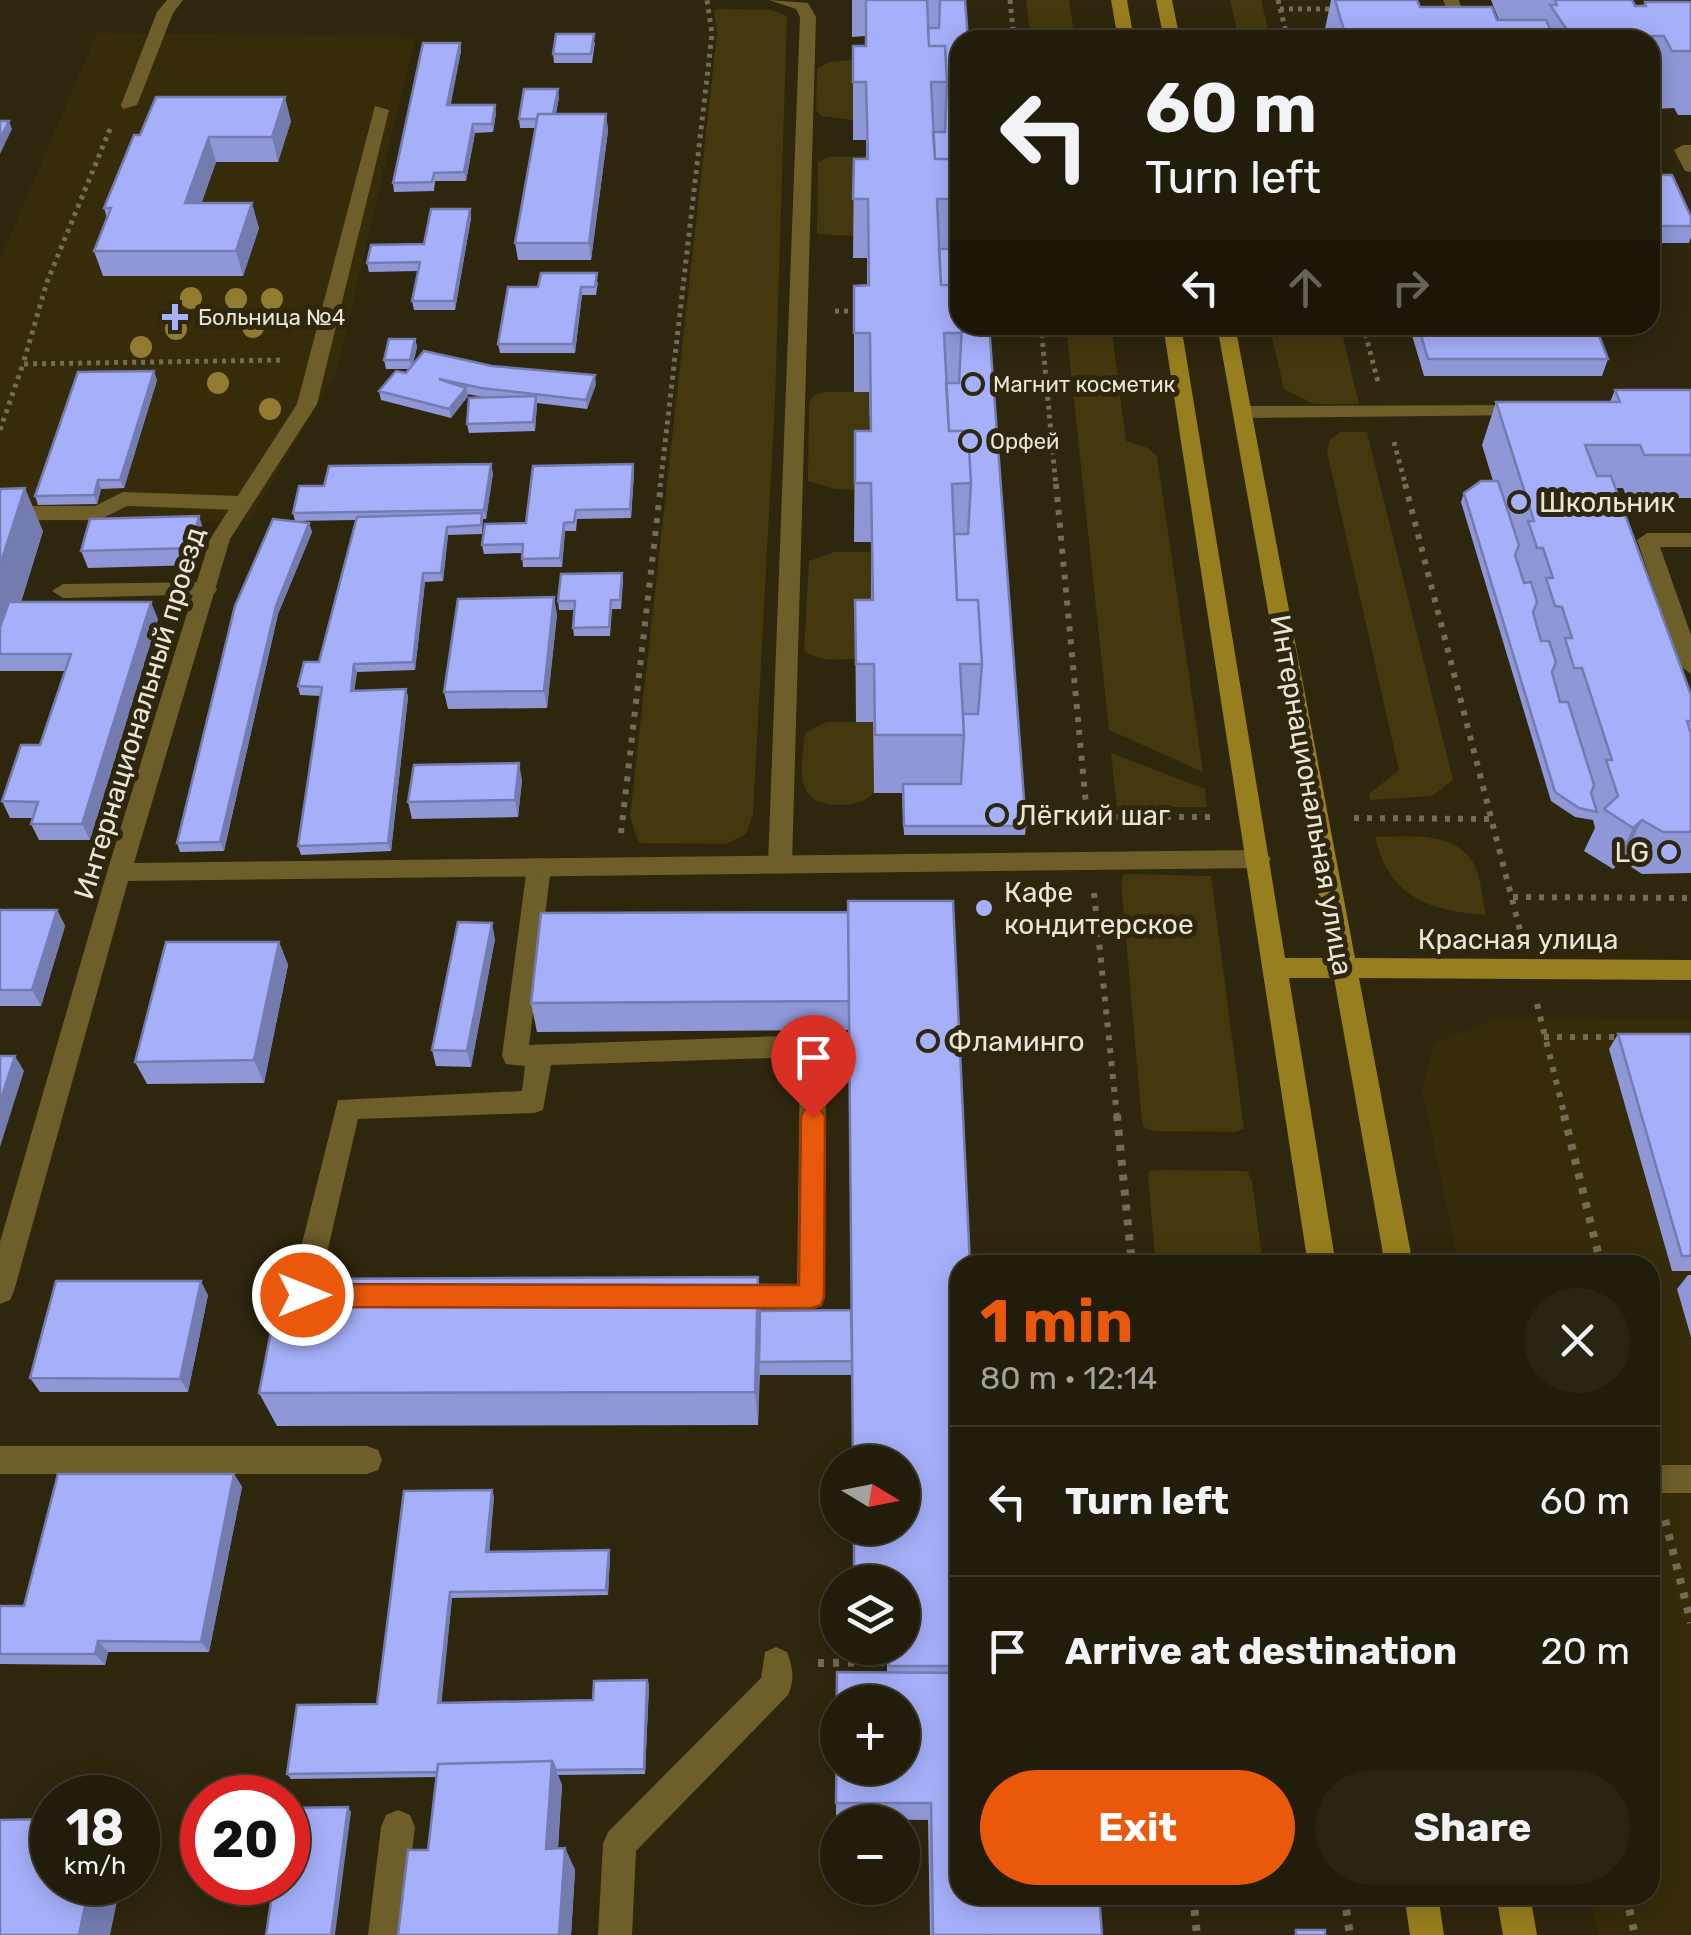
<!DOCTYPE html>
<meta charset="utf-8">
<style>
body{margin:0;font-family:Rubik,sans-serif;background:#2a2513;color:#f1f3f6;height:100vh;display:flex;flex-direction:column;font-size:38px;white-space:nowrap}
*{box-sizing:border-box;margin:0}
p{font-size:32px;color:#a2a19c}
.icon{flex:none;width:55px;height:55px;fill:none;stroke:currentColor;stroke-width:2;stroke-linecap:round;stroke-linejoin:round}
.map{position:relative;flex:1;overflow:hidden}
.details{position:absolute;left:950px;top:1255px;width:710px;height:650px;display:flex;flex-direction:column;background:#221c0a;border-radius:30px;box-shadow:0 5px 25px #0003,0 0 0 2px #3f3a2b}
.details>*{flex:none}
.hud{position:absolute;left:950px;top:30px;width:710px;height:305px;border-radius:30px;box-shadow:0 5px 25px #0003,0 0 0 2px #3f3a2b;background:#221c0a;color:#f1f3f6;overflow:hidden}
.needle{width:65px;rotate:100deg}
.controls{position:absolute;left:820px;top:1445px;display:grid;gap:20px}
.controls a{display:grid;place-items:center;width:100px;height:100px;border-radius:50%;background:#221c0a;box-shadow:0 5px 25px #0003,0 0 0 2px #3f3a2b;font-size:50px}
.speed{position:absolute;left:30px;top:1775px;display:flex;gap:20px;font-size:50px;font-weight:700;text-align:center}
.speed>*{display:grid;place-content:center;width:130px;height:130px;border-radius:50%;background:#221c0a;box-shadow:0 5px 25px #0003,0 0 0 2px #3f3a2b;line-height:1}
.speed small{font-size:25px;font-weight:400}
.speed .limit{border:15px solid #d22;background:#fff;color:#111}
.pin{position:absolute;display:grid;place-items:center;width:85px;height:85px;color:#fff;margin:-102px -42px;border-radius:50% 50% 50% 0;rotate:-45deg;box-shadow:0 0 10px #0007}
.pin .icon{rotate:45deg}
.me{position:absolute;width:110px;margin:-55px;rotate:90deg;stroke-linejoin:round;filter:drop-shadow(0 0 8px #0008)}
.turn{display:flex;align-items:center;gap:35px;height:210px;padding:0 30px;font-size:45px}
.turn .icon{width:130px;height:130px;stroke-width:2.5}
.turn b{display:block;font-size:70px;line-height:85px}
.lanes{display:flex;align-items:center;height:95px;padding:0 30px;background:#0003;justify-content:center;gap:50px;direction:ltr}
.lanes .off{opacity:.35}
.round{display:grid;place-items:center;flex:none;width:105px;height:105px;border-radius:52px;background:#2a2513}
.summary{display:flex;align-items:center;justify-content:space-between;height:170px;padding:0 30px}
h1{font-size:60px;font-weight:700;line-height:75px;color:#ea580c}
.primary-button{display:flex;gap:20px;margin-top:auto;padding:20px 30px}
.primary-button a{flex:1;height:115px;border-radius:60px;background:#ea580c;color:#fff;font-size:40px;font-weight:700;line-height:115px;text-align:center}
.primary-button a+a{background:#2a2513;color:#f1f3f6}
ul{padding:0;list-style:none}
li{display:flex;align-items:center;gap:30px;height:150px;padding:0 30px;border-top:2px solid #3f3a2b}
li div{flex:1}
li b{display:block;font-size:38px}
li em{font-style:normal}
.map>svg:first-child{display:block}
.built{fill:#362c0a}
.green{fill:#44380e}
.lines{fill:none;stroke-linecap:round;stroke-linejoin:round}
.path-far2{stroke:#736c57;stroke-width:5;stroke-dasharray:4 5;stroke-linecap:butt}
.path-far1{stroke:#736c57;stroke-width:6;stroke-dasharray:5 8;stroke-linecap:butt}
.path{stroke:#736c57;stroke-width:8;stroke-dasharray:6 9;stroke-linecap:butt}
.lane{fill:#6e5f2a;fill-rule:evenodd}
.street{fill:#6e5f2a;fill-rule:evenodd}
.secondary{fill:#977e1e;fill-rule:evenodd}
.tree{fill:#907b31}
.wall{fill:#8f97d7}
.shaded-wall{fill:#747baf}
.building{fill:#a6b0fa;stroke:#747baf;stroke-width:2.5;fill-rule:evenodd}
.route{fill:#ea580c;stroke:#983908;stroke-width:2.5}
.poi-dot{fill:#a6b1fc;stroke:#2e260d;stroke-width:4}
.labels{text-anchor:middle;stroke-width:10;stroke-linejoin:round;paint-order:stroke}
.far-poi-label{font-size:22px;fill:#eae6d7;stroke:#2e260d;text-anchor:start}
.poi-label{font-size:28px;fill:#eae6d7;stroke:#2e260d;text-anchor:start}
.street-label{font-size:28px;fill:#eae6d7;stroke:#2e260d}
</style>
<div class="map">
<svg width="1691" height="1935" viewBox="0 0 1691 1935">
<rect width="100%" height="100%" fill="#2e260d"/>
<path class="built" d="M97,33L415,37L336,374L248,522L0,523V260Z
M1494,1019L1691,1020V1935H1598L1590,1895H1650V1265H1459L1422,1088L1433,1044Z"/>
<path class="green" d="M1026,0H1069L1075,40H1031Z
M1230,0H1261L1271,40H1239Z
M718,9L772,10L787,16L775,401L753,814L746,834L726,844L639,843L630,817L717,33L714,11Z
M865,59L853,120L821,116L816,110L817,69L829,62Z
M866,156L867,218L853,236L817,234L818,162L828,157Z
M1066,325H1111L1126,441L1148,448L1157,456L1203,772L1109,730Z
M1269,325H1340L1359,404H1314L1284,389Z
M824,392H869L870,490L835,489L808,481L809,403L813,396Z
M1340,432H1367L1453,780L1432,796L1370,800L1369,794L1399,770L1327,452L1330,440Z
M834,552H871L872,658C851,658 820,665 804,650L809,561Z
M827,722H873L874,793C861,804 855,804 838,805C793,805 801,767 805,733Z
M1111,753L1205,789L1207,807H1117Z
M1375,837C1406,837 1452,830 1472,861C1481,874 1482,899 1486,915C1429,911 1389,897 1375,837Z
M1131,874L1211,876L1244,1129L1235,1132L1154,1131L1145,1128L1142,1122L1121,882L1123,875Z
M1159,1170L1247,1171L1252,1181L1263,1265H1156L1148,1178L1149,1171Z"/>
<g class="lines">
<path class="path-far2" d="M1010,0L1014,40
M1278,0L1288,40
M1280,9H1333
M110,129L47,282L23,364L285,360
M835,311H862
M1041,325L1056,487
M1363,325L1378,382
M0,430L23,364
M1394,442L1406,487
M660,487L712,34L707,0"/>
<path class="path-far1" d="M1056,484L1088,826
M1405,484L1521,934
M1088,817H1212
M1354,818L1493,819
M621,833L661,484
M1094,893L1117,1117
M1513,897L1691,898
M1537,1004L1565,1117
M1544,1037H1625"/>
<path class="path" d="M1117,1115L1132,1265
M1564,1115L1601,1265
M1665,1520L1691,1623
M818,1663L887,1662
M1193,1895L1197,1935
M1344,1895L1350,1935
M1626,1895L1635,1935"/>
<path class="lane" d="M167,0H183L173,13L137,105L123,109L121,105L157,12Z
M769,0L808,3L816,17L792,864L788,871H772L768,864L800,17L796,9Z
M1443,0H1459L1462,10L1448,13Z
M1683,145H1691V172L1685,171L1674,150Z
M1526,405L1536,411L1533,415L1242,418L1232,412L1242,406Z
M123,492L240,496L250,503L240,510L127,506L99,520H11L0,514V495L16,506H95Z
M1647,533H1691V547H1660L1691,635V674L1680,666L1637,540Z
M206,582L214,584L217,589L214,594L63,598L52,591L63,584Z
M539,858L547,860L551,867L529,1045L813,1035L822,1039L826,1046L825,1297L821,1306L811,1310L728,1309L718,1305L714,1296L718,1287L728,1283L797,1284L800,1057L551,1065L543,1110L534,1113L358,1119L320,1283L328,1286L332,1295L328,1304L318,1308L293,1304L289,1295L338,1100L522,1091L525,1066L506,1064L502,1056L527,867L531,860Z
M0,1446H367L378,1450L382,1460L378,1470L367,1474H0Z
M1650,1465H1691V1493H1650Z
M776,1647L787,1652C793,1667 795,1680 788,1695L636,1851L632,1935H598L603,1844L608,1832L761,1678L765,1652Z
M398,1810L410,1815L415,1827L402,1935H368L381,1827L386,1815Z"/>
<path class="street" d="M375,106L389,110L317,404L230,539L134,863L1259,850L1267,853L1271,859L1267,865L1259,868L128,881L14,1291L10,1300L0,1304V1242L107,872L210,539L297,404Z"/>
<path class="secondary" d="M1111,0H1127L1134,40H1118Z
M1156,0H1172L1180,40H1164Z
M1163,325H1181L1285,958H1330L1217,325H1235L1355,958L1691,960V980L1359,978L1413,1265H1385L1334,978H1289L1336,1265H1308Z
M1404,1895H1438L1444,1935H1410Z
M1496,1895H1530L1537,1935H1503Z"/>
</g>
<g class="tree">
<circle cx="191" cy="298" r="11"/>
<circle cx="236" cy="299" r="11"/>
<circle cx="272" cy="299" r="11"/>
<circle cx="253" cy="327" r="11"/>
<circle cx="176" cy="329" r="11"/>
<circle cx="141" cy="347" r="11"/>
<circle cx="218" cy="383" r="11"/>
<circle cx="270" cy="409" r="11"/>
</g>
<path class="wall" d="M852,0H965L1026,826L1025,835H904L902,793H874L873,722H856L855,600H871V542H854L855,431H870L869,392H854V286L867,285V258H853L854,159H866V140H853V46H865V36L852,37Z
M1331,0H1417L1420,7L1497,20H1499L1491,0H1632L1635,6H1643L1645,2H1691V115H1678L1674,108L1652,109L1650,105V40H1326L1324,34Z
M595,42L592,63H554L553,54Z
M460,43L461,51L450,105L496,113L493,132L475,133L466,181H435L434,191L394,192L393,183Z
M559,97L556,114H606L608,131L591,260H518L515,243L535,128H520L519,119Z
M291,121L278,162H216L201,203L259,228L243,276H103L94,251L107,218L104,208L134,135Z
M1650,175L1691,217V237L1689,243H1650Z
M470,209L471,218L455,310H414L412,301L418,271L369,272L367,263L424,244Z
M598,282L596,295H582L575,353H500L498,344L538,287Z
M1409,325H1595L1608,359L1602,376H1424Z
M415,339L417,347L412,366H492L596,384L587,409L537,403L535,431L469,433L467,424L488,398L467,394L468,396L451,418L381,400L379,391L406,373L410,369H386L384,360Z
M157,380L124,488L101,489L97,504L38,505L35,496Z
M1615,390H1691V498H1627L1623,488H1615L1691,695V873L1642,874L1622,861L1613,869L1584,851L1595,828L1593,820L1575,817L1551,801L1461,502L1464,493L1493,481L1482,445L1496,402H1610Z
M633,464L634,473L631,518L577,519L576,531H565L562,567H523L522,553L484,554L482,545L526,523Z
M493,473L486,519H483L482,534L448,535L443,581L425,582L415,670L357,672L354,691L406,689L408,697L391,851L301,855L298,846L321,696L300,695L298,686L319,662L356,520L295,521L293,513L324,486Z
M0,489L43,531L21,602L158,619L90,840H39L31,824L33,818H10L2,801L40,745L65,671H0Z
M309,523L312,532L278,614L224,851L180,852L177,843Z
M205,534L197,565L88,568L81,551Z
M622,573L623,582L621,609H612L610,636H574L573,628L574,610H559L558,601Z
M557,614L547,708L448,709L444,692Z
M522,780L518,817L412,819L408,802Z
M0,910H57L65,926L41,1006H0Z
M848,912L960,1265V1895L1102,1935H930L928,1820L836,1819L837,1672L887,1673V1648H902L852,1375H760V1370L758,1425L277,1426L259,1393L758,1277L761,1311L851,1310L849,1030L537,1032L531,1003Z
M495,939L471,1067L436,1066L432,1050Z
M279,942L288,965L264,1083L147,1084L135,1062Z
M1618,1034H1691V1271H1672L1609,1049Z
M1688,1275H1691V1337L1677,1289Z
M208,1295L188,1392H40L30,1378Z
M234,1474L242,1487L209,1652H108L105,1665L0,1664V1606H24Z
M494,1496L489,1552L609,1550L610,1556L608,1595L452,1598L441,1703L593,1700L647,1680L649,1685L645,1774L558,1775L562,1785L558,1849L565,1848L575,1870L571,1935H398L428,1850L436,1777L291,1779L287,1774L377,1704Z"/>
<path class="shaded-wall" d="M460,43L461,51L449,114L447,105Z
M558,89L559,97L553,128L552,119Z
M285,97L291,121L278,162L272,137Z
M495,105L496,113L493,132L492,124Z
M606,114L608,131L591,260L589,243Z
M9,121L12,129L0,154V139Z
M473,124L475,133L466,181L464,172Z
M209,137L216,162L193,228L185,203Z
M252,203L259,228L243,276L236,251Z
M470,209L471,218L455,310L454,301Z
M581,287L582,295L575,353L573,344Z
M415,339L417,347L412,369L410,360Z
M154,371L157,380L124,488L120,480Z
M595,375L596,384L587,409L586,400Z
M466,388L468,396L451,418L449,409Z
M536,396L537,405L535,431L533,422Z
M491,464L493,473L486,519L484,510Z
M633,464L634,473L631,518L630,509Z
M98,480L101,489L97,504L94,495Z
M25,488L43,531L5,654L0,647V565Z
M199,516L205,534L197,565L191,548Z
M309,523L312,532L278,614L224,851L220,842L276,606Z
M564,523L565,531L562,567L560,558Z
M447,527L448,535L443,581L441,573Z
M423,573L425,582L415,670L413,662Z
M554,597L557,614L547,708L544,691Z
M151,602L158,619L90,840L82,824Z
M354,664L357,672L353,699L351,691Z
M406,689L408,697L391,851L388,843Z
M519,763L522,780L518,817L515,800Z
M1642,820L1622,861L1613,869L1633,828Z
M57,910L65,926L41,1006L32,990Z
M492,923L495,939L471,1067L467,1051Z
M279,942L288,965L264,1083L254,1060Z
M15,1056L24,1071L0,1147V1102Z
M758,1277L761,1312L758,1425L755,1392Z
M201,1281L208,1295L188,1392L180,1379Z
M234,1474L242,1487L209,1652L201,1642Z
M492,1490L494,1496L489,1558L486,1552Z
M609,1550L610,1556L608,1595L606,1590Z
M450,1592L452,1598L441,1708L438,1703Z
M98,1641L108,1652L105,1665L95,1654Z
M647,1680L649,1685L645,1774L644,1769Z
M552,1761L562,1785L556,1870L546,1849Z
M348,1807L351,1812L335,1935H331Z
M565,1848L575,1870L571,1935H559Z
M90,1882H121L110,1935H79Z"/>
<path class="building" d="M866,0H927L929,46H945L947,82H931L935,159H952L954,199H937L941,285H959L960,325H962V333H944L949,431H968L971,483L952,484L957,600H978L982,664H960L964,735H875L874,664H856L855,600H873L871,483H855V431H871L870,333H854V286L869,285L868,199H853L854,159H868L866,82H853V46H866Z
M940,0H965L968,40H960V298L959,285H941L939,249H952L954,199L952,159H935L933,132H945L947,82L945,46H929L928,28H939Z
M1335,0H1417L1420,7H1492L1497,20H1546L1554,38H1505V40H1347Z
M1555,0H1632L1635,6H1646L1645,2H1691V51H1672L1664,36H1651L1654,42H1650V40H1574L1550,5H1557Z
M556,34H594L591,54H553Z
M423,43H460L447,105H495L492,124H473L464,172L434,173L432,182L393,183Z
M524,89H558L553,114H538L537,119H519Z
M156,97H285L272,137H209L185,203H252L236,251H94L111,208H104L134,135H140Z
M538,114H606L589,243H515Z
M0,121H9L0,139Z
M1650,175H1672L1691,217V226H1650Z
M431,209H470L454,301H412L420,262L367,263L371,245L424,244Z
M541,273H597L595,287H581L573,344H498L508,287H538Z
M962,325H989L1026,826H904L903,784H961L964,735L963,714H978L982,664L978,600H957L954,534H968L971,483L968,431H949L946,383H959Z
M1418,325H1595L1608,359H1428Z
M389,339H415L410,360H384Z
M424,351L492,366L595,375L586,400L481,388L439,379L466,388L449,409L379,391L396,371L406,373Z
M154,371L120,480H98L94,495L35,496L78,372Z
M1615,390H1691V455H1644L1640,445H1585L1597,476H1611L1691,695V721H1687L1691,734V832H1663L1642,820L1633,828L1604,809L1618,796L1606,760H1612L1582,668H1574L1565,638H1572L1562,607L1555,606L1546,578H1553L1543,548H1537L1528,521H1534L1496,402H1620Z
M536,396L533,422L467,424L469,398Z
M491,464L484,510L293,513L299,486H324L329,466Z
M633,464L630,509L576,510L574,522L564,523L560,558L522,559L523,544L482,545L485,524L526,523L533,466Z
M1481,481H1498L1519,545L1515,555L1524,583L1531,582L1537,602L1533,612L1541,641H1549L1556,662L1552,672L1560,702H1568L1594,785L1591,793L1597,812L1579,808L1555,792L1464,493Z
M25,488L0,565V489Z
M482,513L481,525L447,527L441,573H423L413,662L354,664L351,691L406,689L388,843L298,846L322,687L298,686L304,662H319L357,517Z
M199,516L191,548L81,551L90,519Z
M273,519L309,523L276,606L220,842L177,843L235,606Z
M622,573L620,600H611L609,627L573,628L575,601H558L561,574Z
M554,597L544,691L444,692L458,599Z
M9,602H151L82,824H31L38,802L2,801L21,745H40L71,654H0V627Z
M519,763L515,800L408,802L414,765Z
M848,901H953L970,1265H960V1666H889V1648H902V1582H854V1528H902V1462H853Z
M0,910H57L32,990H0Z
M848,912L849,1001L531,1003L541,913Z
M458,922L492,923L467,1051L432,1050Z
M166,942H279L254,1060L135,1062Z
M1618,1034H1691V1256H1682Z
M0,1056H15L0,1102Z
M758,1277L755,1392L259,1393L281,1279Z
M56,1281H201L180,1379L30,1378Z
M851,1310L852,1361L759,1362L760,1311Z
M58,1474H234L201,1642L98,1641L95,1654H0V1606H24Z
M492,1490L486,1552L609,1550L606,1590L450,1592L438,1703L593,1700L594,1681L647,1680L644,1769L556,1770L552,1761L438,1764L437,1772L287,1774L297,1705L377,1704L404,1491Z
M837,1672L960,1673V1895H1099L1102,1935H933L931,1803H836ZM838,1702H902V1768H838Z
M552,1761L546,1849L565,1848L559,1935H398L408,1850H428L438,1764Z
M348,1807L331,1935H266L274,1882H288V1808Z
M52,1819V1882H90L79,1935H0V1820Z
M1296,1930H1325V1935H1296Z"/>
<path class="route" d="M813,1107L821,1110L825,1117L824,1297L821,1305L812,1308L303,1307L294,1303L290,1295L294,1287L303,1284L799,1285L801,1117L804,1110Z"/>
<g class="poi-dot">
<path d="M170 302h10v10h10v10h-10v10h-10v-10h-10v-10h10z"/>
<circle cx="973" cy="384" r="10"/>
<circle cx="970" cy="441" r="10"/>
<circle cx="1519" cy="502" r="10"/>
<circle cx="997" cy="815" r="10"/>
<circle cx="1669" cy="852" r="10"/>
<circle cx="984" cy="908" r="10"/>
<circle cx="928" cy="1041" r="10"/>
</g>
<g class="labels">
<g class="far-poi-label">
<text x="198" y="325">Больница №4</text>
<text x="993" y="392">Магнит косметик</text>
<text x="990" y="449">Орфей</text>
</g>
<g class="poi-label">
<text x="1539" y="512">Школьник</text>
<text x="1017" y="825">Лёгкий шаг</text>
<text x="1649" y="862" text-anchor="end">LG</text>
<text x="1004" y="902">Кафе<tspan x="1004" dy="32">кондитерское</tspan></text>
<text x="948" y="1051">Фламинго</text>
</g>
<g class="street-label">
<text transform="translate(139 713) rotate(-73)" y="10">Интернациональный проезд</text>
<text transform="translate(1312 795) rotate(80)" y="10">Интернациональная улица</text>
<text x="1518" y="949">Красная улица</text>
</g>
</g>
</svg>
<div class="controls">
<a><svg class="needle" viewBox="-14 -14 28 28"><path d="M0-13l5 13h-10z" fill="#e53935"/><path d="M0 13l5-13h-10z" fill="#a2a19c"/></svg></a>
<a><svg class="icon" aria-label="layers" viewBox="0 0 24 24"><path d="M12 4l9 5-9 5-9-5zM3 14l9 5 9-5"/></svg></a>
<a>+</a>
<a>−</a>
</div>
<div class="speed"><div>18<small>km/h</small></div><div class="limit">20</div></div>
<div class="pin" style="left:813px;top:1117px;background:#d93025"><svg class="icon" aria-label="arrive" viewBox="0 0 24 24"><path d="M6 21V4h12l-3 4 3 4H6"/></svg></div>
<svg class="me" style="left:303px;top:1295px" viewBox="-20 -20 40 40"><circle r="17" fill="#ea580c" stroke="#fff" stroke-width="3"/><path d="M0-11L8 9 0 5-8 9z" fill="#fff"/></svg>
<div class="hud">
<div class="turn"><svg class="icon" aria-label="left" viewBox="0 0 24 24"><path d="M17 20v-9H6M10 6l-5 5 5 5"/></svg><div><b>60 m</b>Turn left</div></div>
<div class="lanes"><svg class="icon" aria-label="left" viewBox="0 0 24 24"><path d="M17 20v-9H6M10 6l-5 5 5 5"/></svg><svg class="icon off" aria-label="ahead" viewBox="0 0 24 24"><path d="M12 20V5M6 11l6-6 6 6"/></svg><svg class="icon off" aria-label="right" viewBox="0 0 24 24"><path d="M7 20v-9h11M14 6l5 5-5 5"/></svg></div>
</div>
<section class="details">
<div class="summary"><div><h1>1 min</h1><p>80 m · 12:14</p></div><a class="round"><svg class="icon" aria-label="close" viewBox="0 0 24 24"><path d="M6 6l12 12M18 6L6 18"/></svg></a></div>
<ul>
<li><svg class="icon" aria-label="left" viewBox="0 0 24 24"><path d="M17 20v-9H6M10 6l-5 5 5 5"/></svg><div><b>Turn left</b></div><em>60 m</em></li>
<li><svg class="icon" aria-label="arrive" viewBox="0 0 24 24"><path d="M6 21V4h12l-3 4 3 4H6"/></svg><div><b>Arrive at destination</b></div><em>20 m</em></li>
</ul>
<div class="primary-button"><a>Exit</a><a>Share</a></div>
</section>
</div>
